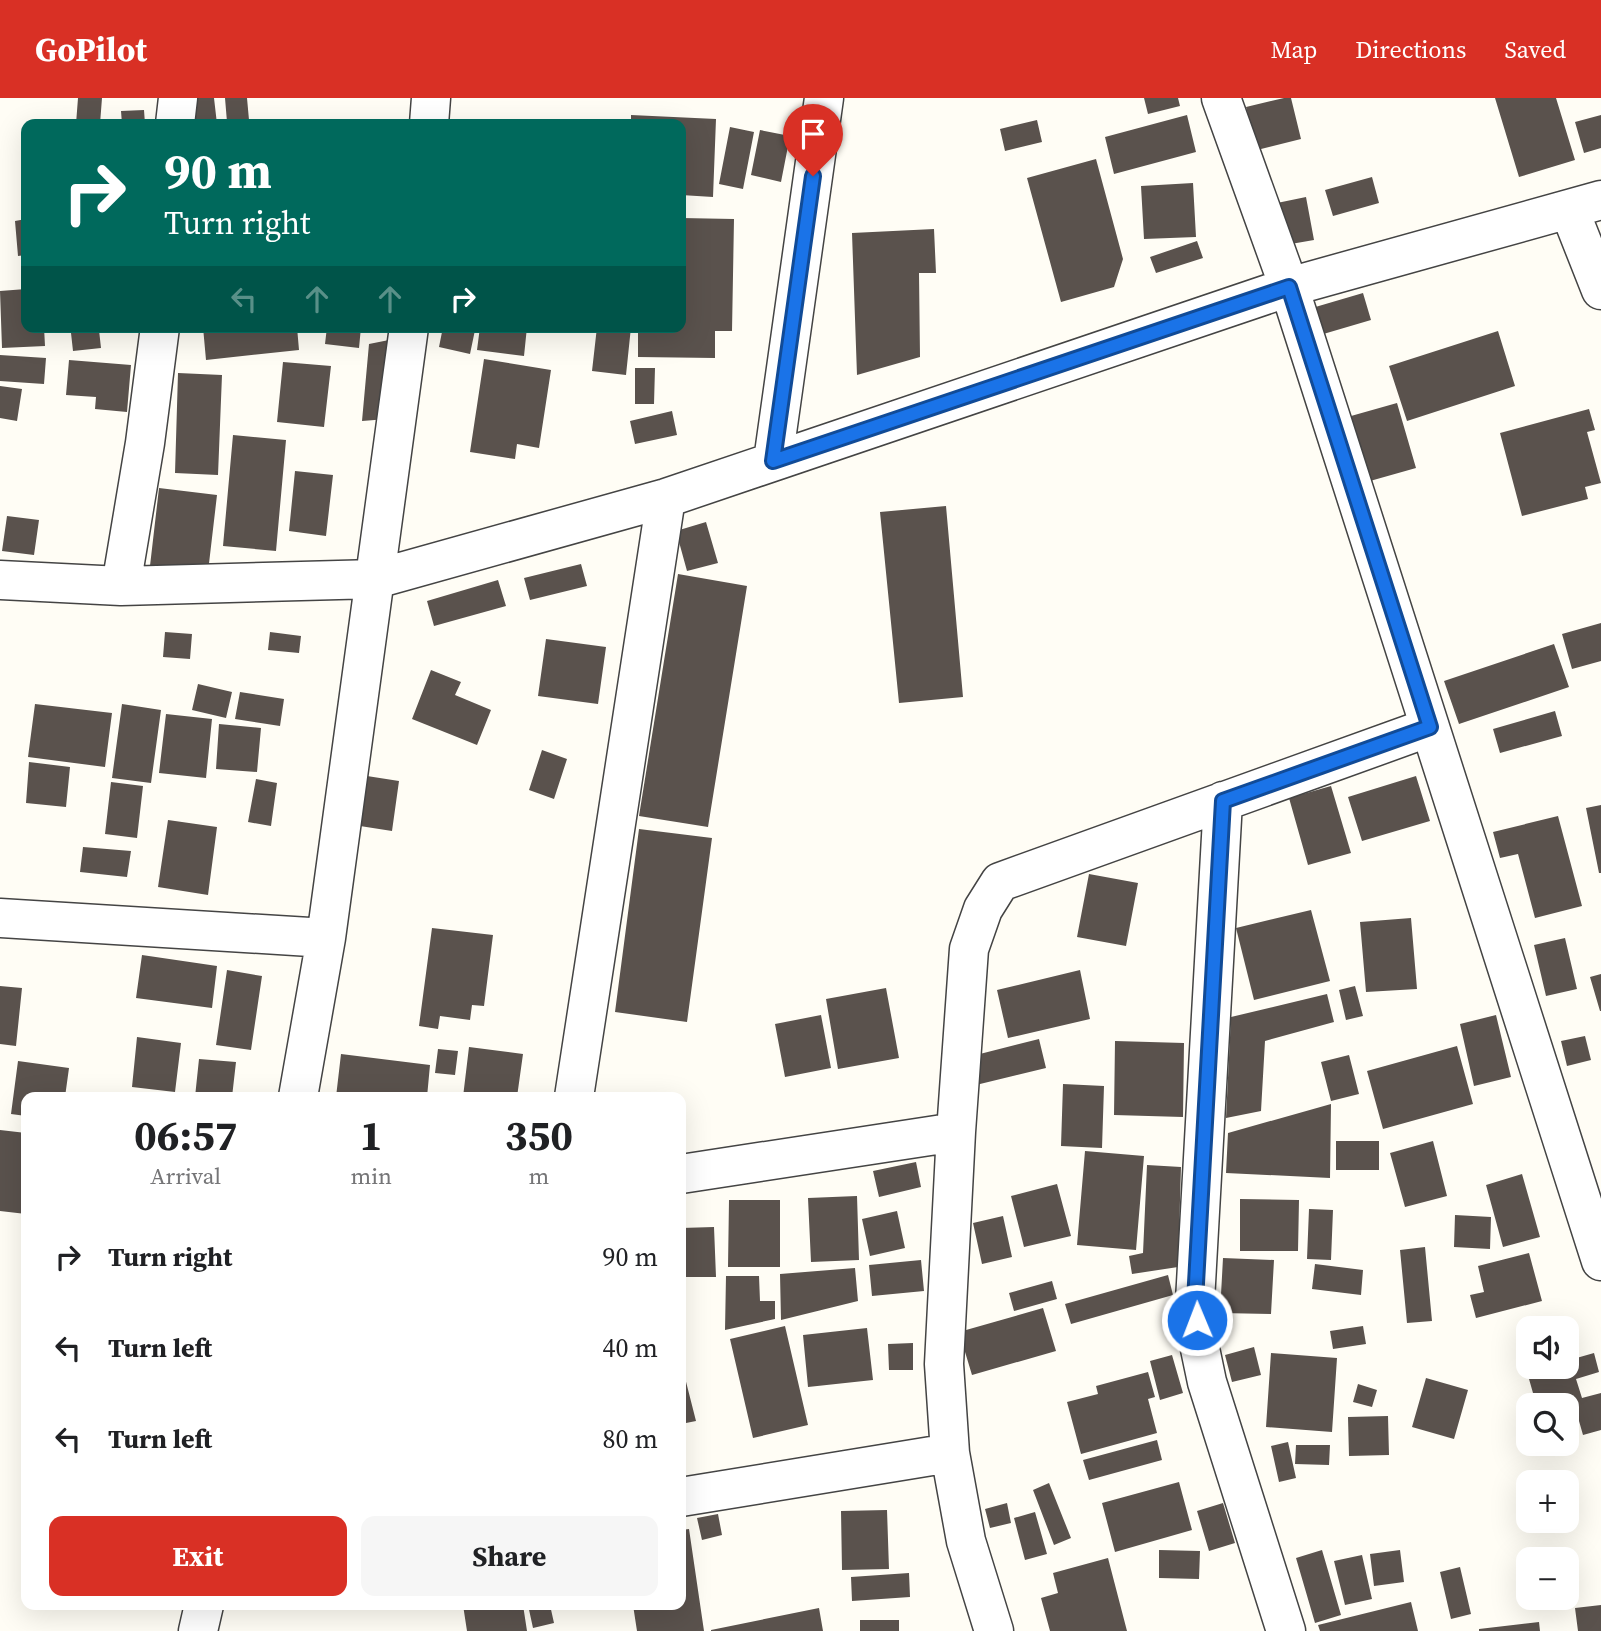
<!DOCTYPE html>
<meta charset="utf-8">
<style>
body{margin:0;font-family:"Source Serif 4",serif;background:#f6f6f6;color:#202124;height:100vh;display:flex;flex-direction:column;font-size:26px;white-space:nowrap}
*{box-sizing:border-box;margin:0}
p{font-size:23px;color:#757577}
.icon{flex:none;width:38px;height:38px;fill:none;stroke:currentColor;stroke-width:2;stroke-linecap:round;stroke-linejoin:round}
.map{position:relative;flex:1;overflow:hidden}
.side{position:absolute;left:21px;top:994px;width:665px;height:518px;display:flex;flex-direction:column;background:#fff;border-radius:14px;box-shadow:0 7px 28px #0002}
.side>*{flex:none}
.hud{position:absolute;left:21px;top:21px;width:665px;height:214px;border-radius:14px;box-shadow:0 7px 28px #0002;background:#00695c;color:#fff;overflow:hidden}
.tools{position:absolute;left:1516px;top:1218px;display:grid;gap:14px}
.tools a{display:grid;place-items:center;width:63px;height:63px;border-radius:14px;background:#fff;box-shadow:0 7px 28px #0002;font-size:35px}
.pin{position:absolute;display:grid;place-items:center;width:60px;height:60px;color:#fff;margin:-72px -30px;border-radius:50% 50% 50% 0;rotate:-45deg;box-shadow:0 0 7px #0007}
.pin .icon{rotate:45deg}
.me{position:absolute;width:77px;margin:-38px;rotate:359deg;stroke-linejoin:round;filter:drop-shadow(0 0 5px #0008)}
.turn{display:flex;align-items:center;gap:24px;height:147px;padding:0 28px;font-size:32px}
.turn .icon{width:91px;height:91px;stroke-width:2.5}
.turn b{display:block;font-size:49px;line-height:60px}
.lanes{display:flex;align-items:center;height:66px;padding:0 28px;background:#0003;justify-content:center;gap:35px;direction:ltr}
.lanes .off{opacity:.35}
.eta{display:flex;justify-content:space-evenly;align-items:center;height:119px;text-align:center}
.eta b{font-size:42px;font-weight:700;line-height:49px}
.button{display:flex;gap:14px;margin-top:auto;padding:14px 28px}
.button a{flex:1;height:80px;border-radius:14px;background:#d93025;color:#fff;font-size:28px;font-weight:700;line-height:80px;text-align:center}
.button a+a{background:#f6f6f6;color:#202124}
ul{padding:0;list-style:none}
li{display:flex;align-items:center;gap:21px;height:91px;padding:0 28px}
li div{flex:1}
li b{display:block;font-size:26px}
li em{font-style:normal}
header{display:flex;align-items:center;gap:42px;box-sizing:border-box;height:98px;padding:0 35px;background:#d93025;color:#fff}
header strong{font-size:33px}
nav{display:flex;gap:38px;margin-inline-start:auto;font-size:24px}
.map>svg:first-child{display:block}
.building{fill:#5a524d}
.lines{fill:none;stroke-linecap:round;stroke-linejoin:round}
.minor-casing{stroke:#444;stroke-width:41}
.minor{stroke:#fff;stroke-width:38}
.route-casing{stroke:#114b97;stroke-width:18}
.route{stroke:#1a73e8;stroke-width:12}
</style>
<header>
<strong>GoPilot</strong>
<nav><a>Map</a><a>Directions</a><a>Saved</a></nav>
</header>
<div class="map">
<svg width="1601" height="1533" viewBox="0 0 1601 1533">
<rect width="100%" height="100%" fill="#fffdf5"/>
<path class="building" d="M78,0H102L100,26H76Z
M189,0H214L217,26H191Z
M225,0H247L249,22L227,24Z
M1144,0H1178L1180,8L1148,16Z
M1284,0H1291L1301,41L1257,52L1246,9Z
M1495,0H1556L1575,62L1519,79Z
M144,12L145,26H122L121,13Z
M631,17L716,21L713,99L681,97V26H631Z
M1187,17L1196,54L1114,76L1105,39Z
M1601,17V50L1584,55L1575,24Z
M1037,22L1042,44L1005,53L1000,31Z
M730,29L754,34L743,91L719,86Z
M760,32L790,38L781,84L751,77Z
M1096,61L1123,161L1114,189L1061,204L1027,80Z
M1372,79L1379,105L1333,118L1325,92Z
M1193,85L1196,139L1144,141L1141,88Z
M1306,99L1314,142L1285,147L1277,105Z
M681,120L734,121L732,233H715V260L638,259V229H681Z
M26,121V157L18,158L15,123Z
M934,131L936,175H919L920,259L857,277L852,135Z
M1197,143L1203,160L1156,175L1150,159Z
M26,191V229H44L45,248L2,250L0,193Z
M1363,195L1371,222L1320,237L1312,210Z
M203,229H297L299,252L206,262Z
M327,229H361L359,250L325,246Z
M443,229L475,232L470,256L439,249Z
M480,229H527L524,258L477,252Z
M597,229H631L626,277L592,273Z
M99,232L101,250L73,253L71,235Z
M1498,233L1515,288L1407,323L1389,268Z
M394,241L387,321L362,323L369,246Z
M0,257L46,260L44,286L0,283Z
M484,261L551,272L539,350L517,346L515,361L470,354Z
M69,262L131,267L127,314L95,311L96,299L66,297Z
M283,264L331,268L324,329L277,324Z
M635,270H655L654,306H635Z
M178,275L222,277L218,377L175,375Z
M0,288L22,291L17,323L0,320Z
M1397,305L1416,370L1370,383L1351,318Z
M1589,311L1595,332L1587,334L1601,385L1585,389L1588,401L1522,418L1500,335Z
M672,313L677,337L635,346L630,323Z
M233,337L286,342L276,453L223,448Z
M295,373L333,377L326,438L289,433Z
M159,390L217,397L208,474L150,468Z
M946,408L963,599L899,605L880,414Z
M7,418L39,422L34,457L2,453Z
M706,424L718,465L687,473L676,433Z
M581,466L587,488L530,502L524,480Z
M678,476L747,488L708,729L639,718Z
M498,482L506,508L434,528L427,503Z
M1601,525V563L1572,571L1562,536Z
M165,534L192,536L190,561L163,559Z
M270,534L301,538L299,555L268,552Z
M546,541L606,549L598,606L538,598Z
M1554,546L1569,589L1459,626L1444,583Z
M431,572L461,584L455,597L491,612L477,647L412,621Z
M198,586L232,594L226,620L192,612Z
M240,594L284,601L280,628L235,621Z
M35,606L112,615L105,669L28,659Z
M122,606L161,612L151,685L112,680Z
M1555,613L1562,638L1500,655L1493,631Z
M166,616L212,621L206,680L159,675Z
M219,626L261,630L257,674L216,671Z
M542,652L567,661L554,701L529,692Z
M29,664L70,669L66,709L26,705Z
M367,678L399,683L392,733L360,728Z
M1416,678L1430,723L1362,743L1348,699Z
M256,681L277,685L271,728L248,724Z
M111,684L143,688L137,740L105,736Z
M1331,688L1351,755L1308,767L1289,700Z
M1601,707V775H1599L1586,710Z
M1558,718L1582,808L1535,820L1518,756L1500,760L1493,734Z
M168,722L217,729L208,797L158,789Z
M639,731L712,740L687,924L615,914Z
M83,749L131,753L127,779L80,774Z
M1089,776L1138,785L1126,848L1077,839Z
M1311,812L1330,883L1254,902L1236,830Z
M1411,820L1417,891L1366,894L1360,824Z
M432,830L493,837L484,908L472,907L470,922L440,918L438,931L419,928Z
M1565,840L1577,891L1546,898L1534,847Z
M142,857L217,868L212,910L136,900Z
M227,872L262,878L251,952L216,947Z
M1080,872L1090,921L1008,940L997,892Z
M1601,876V913H1600L1590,879Z
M0,888L22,890L16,948L0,946Z
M1355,888L1363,918L1346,922L1339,892Z
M886,890L899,960L838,971L826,901Z
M1327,896L1334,924L1265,943L1261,1013L1226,1020L1231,919Z
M821,917L831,970L785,979L775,926Z
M1496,917L1511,979L1474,988L1460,926Z
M1585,938L1591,962L1567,968L1561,943Z
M137,939L181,945L175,994L132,989Z
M1039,941L1046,970L980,986L972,958Z
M1115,943L1184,945L1183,1019L1114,1017Z
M1457,948L1473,1006L1383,1031L1367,973Z
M469,949L523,956L517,999H463Z
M438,951L458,953L455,977L435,975Z
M341,956L430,967L427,999H336Z
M1349,957L1359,996L1331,1003L1321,964Z
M199,961L236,964L232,999H195Z
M18,963L69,970L65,999H26V1018L11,1016Z
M1063,986L1104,988L1102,1050L1061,1048Z
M1331,1006L1330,1080L1226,1075L1228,1035Z
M0,1032L26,1035V1116L0,1113Z
M1336,1043H1379V1072H1336Z
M1433,1043L1447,1098L1405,1109L1390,1055Z
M1085,1053L1144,1058L1136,1152L1077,1147Z
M916,1064L921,1089L879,1099L873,1073Z
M1147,1067L1181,1069L1178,1169L1132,1176L1129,1158L1143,1155Z
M1522,1076L1540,1139L1503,1149L1486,1087Z
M1057,1086L1071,1138L1024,1149L1011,1098Z
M857,1098L859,1162L811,1164L808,1100Z
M1240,1101L1299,1102L1298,1153H1240Z
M729,1102H780V1169H728Z
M1309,1111L1333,1112L1331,1162L1307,1161Z
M897,1113L905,1150L870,1158L862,1121Z
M1455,1117L1491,1119L1490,1151L1454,1149Z
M1003,1118L1012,1159L982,1166L973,1125Z
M714,1129L716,1179H681V1130Z
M1425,1149L1432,1223L1407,1225L1400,1152Z
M1529,1155L1542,1203L1476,1220L1470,1197L1484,1194L1478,1168Z
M1223,1160L1274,1162L1271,1216L1220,1215Z
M921,1162L924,1193L872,1198L869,1167Z
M1315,1166L1363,1172L1361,1197L1312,1191Z
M855,1170L858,1203L781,1222L780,1176Z
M1168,1177L1173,1197L1071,1226L1065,1206Z
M726,1178H759L760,1203H775V1221L725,1232Z
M1052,1183L1057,1201L1014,1213L1009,1195Z
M1043,1210L1056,1253L972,1277L959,1234Z
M785,1228L808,1327L753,1340L730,1241Z
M1363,1228L1366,1246L1333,1251L1330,1233Z
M867,1230L873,1282L808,1289L803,1237Z
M913,1245V1272H889L888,1246Z
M1254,1249L1261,1277L1232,1284L1225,1257Z
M1271,1255L1337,1260L1332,1334L1266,1329Z
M1594,1255L1599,1274L1576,1281L1582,1300L1601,1295V1332L1583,1337L1575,1309L1566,1312L1561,1295L1535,1302L1529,1281L1554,1274L1553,1269H1566V1263Z
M1172,1257L1183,1295L1160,1302L1150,1263Z
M681,1264L696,1323L681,1326Z
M1148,1274L1155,1299L1148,1301L1157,1335L1081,1356L1067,1304L1098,1296L1096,1288Z
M1426,1280L1468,1292L1454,1341L1412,1329Z
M1358,1286L1377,1292L1372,1309L1353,1304Z
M1388,1318L1389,1357L1349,1358L1348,1319Z
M1157,1342L1162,1362L1089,1382L1083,1362Z
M1288,1344L1296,1380L1279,1384L1271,1348Z
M1296,1347H1330L1329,1367L1295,1366Z
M1179,1384L1192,1432L1115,1454L1102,1405Z
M1049,1385L1071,1440L1054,1447L1033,1392Z
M1007,1405L1011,1425L990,1430L985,1411Z
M1223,1405L1235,1445L1209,1453L1197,1413Z
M887,1412L889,1471L842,1472L841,1413Z
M1035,1414L1047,1456L1025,1462L1014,1420Z
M718,1416L722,1437L702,1442L697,1420Z
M689,1431L704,1533H637L633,1507H681V1432Z
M1559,1449L1561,1461H1538L1536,1453Z
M1159,1452L1200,1453L1199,1481L1159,1480Z
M1322,1452L1341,1517L1315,1525L1296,1460Z
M1400,1452L1404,1484L1374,1488L1370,1456Z
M1362,1457L1372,1501L1345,1507L1334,1463Z
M1108,1460L1127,1533H1050L1041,1500L1058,1495L1053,1475Z
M1460,1469L1471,1516L1451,1521L1440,1474Z
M909,1475L910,1499L852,1503L851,1479Z
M1411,1504L1418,1533H1320L1318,1527Z
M463,1507H523L527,1533H467Z
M528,1507H550L554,1525L533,1530Z
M1601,1507V1533H1578L1575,1510Z
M819,1510L823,1533H711V1532Z
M860,1522H899V1533H860Z
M1539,1524L1540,1533H1479V1531Z"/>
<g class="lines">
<g class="minor-casing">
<path id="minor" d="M1221,0L1289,189L1601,1163
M175,26L178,0
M429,26L431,0
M1569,111L1601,192
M773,363L824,0
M0,482L121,488L376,481L666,400L1289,189L1601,102
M121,488L145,345L160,229
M1223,703L1195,1203L1198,1241L1207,1284L1286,1533
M0,820L326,840
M298,999L326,840L409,229
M574,999L666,400
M681,1076L956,1034
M681,1399L950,1355
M198,1533L204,1507
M994,1533L966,1443L950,1355L944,1266L956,1034L969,851L983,811L1000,784L1430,629"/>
</g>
<use href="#minor" class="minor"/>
</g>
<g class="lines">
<g class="route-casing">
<path id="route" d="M813,78L773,363L1289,189L1430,629L1223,703L1195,1203L1197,1222"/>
</g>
<use href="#route" class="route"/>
</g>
</svg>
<div class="tools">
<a><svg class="icon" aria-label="sound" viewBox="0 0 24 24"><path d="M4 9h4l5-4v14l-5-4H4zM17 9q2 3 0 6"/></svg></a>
<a><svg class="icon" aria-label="search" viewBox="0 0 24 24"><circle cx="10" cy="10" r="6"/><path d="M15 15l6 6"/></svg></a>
<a>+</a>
<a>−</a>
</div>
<div class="pin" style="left:813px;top:78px;background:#d93025"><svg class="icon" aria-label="arrive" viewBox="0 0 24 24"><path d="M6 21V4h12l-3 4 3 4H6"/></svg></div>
<svg class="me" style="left:1197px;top:1222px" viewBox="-20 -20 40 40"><circle r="17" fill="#1a73e8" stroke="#fff" stroke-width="3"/><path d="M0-11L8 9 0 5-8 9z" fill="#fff"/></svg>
<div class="hud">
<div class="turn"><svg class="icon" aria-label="right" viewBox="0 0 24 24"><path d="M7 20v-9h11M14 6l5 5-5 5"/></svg><div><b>90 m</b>Turn right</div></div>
<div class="lanes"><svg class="icon off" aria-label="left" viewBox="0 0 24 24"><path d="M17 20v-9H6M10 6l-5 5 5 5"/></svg><svg class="icon off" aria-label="ahead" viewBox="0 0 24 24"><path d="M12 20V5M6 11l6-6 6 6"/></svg><svg class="icon off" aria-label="ahead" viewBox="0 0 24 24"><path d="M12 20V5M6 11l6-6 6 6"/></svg><svg class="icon" aria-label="right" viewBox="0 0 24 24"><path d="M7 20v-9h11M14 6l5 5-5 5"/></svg></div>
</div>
<section class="side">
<div class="eta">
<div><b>06:57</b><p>Arrival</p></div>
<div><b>1</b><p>min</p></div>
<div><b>350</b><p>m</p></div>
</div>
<ul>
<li><svg class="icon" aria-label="right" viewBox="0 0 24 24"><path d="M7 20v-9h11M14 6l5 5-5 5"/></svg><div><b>Turn right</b></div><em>90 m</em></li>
<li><svg class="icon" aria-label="left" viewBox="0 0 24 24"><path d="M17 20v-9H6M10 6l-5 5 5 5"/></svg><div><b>Turn left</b></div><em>40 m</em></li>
<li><svg class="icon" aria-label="left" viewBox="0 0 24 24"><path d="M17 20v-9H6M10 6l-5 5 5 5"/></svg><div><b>Turn left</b></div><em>80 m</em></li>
</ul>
<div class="button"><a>Exit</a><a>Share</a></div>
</section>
</div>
